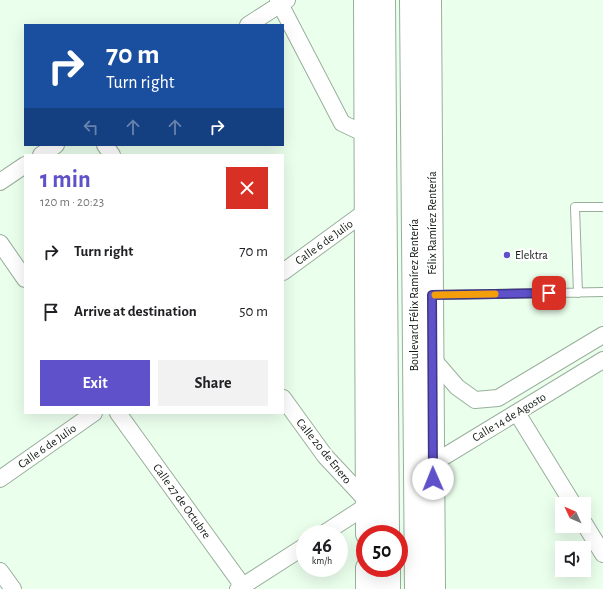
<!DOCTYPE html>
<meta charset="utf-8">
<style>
body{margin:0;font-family:"Alegreya Sans",sans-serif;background:#f2f2f2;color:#202124;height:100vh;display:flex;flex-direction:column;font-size:15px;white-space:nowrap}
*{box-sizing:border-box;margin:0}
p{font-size:13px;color:#757577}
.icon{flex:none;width:22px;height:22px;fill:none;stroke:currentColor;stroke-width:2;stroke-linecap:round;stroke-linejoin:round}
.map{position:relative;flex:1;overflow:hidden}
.details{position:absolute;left:24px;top:154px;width:260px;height:260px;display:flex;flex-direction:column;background:#fff;border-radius:0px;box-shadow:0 4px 16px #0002}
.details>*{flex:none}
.top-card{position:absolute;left:24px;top:24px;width:260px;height:122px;border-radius:0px;box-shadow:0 4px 16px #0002;background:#1a4fa0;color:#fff;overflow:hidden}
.needle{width:26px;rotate:314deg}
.controls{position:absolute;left:555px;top:497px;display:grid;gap:8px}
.controls a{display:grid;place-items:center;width:36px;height:36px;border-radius:0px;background:#fff;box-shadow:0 4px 16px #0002;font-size:20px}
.speed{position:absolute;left:296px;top:525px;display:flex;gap:8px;font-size:20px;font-weight:700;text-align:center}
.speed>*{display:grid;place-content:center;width:52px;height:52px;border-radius:50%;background:#fff;box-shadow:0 4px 16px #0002;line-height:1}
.speed small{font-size:10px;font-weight:400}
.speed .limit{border:6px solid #d22;background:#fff;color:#111}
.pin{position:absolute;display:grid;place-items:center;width:34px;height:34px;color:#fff;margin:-17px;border-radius:8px;box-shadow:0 2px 6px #0006}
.me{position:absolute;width:44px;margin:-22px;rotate:359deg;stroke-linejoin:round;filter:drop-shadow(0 0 3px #0008)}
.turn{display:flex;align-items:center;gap:14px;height:84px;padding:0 16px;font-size:18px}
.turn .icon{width:52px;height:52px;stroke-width:2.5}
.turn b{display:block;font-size:28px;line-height:34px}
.lanes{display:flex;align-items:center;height:38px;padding:0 16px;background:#0003;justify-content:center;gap:20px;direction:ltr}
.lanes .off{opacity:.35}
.round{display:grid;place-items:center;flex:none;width:42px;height:42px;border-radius:0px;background:#f2f2f2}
.summary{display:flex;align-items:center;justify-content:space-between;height:68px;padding:0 16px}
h1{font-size:24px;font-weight:700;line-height:30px;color:#5e51c9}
.action{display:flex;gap:8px;margin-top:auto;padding:8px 16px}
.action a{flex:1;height:46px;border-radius:0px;background:#5e51c9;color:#fff;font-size:16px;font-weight:700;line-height:46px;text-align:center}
.action a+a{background:#f2f2f2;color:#202124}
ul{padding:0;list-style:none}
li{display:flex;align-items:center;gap:12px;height:60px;padding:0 16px}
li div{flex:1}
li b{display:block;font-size:15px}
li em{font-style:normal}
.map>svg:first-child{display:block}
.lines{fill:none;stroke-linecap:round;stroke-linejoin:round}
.service-casing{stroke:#98af9b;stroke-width:10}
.minor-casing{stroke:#98af9b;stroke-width:18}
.secondary-casing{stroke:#98af9b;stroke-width:24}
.trunk-casing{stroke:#98af9b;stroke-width:24}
.service{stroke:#fff;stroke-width:8}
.minor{stroke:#fff;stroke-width:16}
.secondary{stroke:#fff;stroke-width:22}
.trunk{stroke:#fff;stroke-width:22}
.route-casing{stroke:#3d3583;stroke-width:10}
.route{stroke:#5e51c9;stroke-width:7}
.slow{stroke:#f59e0b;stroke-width:7}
.poi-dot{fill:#5e51c9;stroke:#fff;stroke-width:1.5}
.labels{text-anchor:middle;stroke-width:4;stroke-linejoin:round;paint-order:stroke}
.street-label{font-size:12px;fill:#111912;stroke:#fff}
.poi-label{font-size:12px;fill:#111912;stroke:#fff;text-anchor:start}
</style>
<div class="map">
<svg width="603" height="589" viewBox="0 0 603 589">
<rect width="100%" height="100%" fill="#ebffed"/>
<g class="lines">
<g class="service-casing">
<path id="service" d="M578,293L575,207H603
M433,295L603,292"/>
</g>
<g class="minor-casing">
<path id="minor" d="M278,0L342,123L365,134
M248,25L287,0
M105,145L112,155
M41,155L56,145
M0,182L25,165
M0,243L25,279
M283,272L365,212
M432,358L457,387L475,400L498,398L603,335
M283,398L325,456L368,502
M118,413L245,589
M517,413L573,504
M427,467L603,360
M0,479L94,413
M584,523L603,554
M323,534L368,505
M0,571L13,589
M238,589L305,546"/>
</g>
<g class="secondary-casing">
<path id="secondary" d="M365,0L367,534
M430,0L434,589
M367,589V568"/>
</g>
<g class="trunk-casing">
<path id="trunk" d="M384,0L388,534
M411,0L416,589
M389,568V589"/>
</g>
<use href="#service" class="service"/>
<use href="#minor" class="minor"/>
<use href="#secondary" class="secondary"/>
<use href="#trunk" class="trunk"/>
</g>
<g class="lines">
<g class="route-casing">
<path id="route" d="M433,479L432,295L549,293"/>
</g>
<use href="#route" class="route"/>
<path class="slow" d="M435,295L495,294"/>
</g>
<circle class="poi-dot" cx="507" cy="255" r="4"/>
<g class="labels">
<g class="street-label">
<text transform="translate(432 223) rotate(-90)" y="4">Félix Ramírez Rentería</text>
<text transform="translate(324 242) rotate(-36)" y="4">Calle 6 de Julio</text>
<text transform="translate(414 295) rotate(-90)" y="4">Boulevard Félix Ramírez Rentería</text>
<text transform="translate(509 417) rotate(-31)" y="4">Calle 14 de Agosto</text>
<text transform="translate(47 446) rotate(-35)" y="4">Calle 6 de Julio</text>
<text transform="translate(324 451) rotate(51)" y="4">Calle 20 de Enero</text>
<text transform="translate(182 501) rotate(54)" y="4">Calle 27 de Octubre</text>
</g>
<g class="poi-label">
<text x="515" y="259">Elektra</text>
</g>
</g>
</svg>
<div class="controls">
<a><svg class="needle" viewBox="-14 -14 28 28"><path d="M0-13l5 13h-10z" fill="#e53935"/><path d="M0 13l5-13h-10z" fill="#757577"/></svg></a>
<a><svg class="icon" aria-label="sound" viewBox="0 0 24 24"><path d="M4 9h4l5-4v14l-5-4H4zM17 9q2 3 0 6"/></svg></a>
</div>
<div class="speed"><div>46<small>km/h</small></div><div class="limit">50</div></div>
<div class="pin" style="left:549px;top:293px;background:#d93025"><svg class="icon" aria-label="arrive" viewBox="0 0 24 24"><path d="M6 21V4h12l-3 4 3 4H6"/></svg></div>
<svg class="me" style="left:433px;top:479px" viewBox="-20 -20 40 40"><circle r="19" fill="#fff"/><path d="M0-13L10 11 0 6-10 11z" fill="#5e51c9"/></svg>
<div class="top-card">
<div class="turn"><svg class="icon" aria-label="right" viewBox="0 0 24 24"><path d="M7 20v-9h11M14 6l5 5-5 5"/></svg><div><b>70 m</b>Turn right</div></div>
<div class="lanes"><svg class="icon off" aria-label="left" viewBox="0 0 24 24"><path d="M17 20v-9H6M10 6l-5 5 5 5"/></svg><svg class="icon off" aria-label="ahead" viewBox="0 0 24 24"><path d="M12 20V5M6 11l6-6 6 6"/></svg><svg class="icon off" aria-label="ahead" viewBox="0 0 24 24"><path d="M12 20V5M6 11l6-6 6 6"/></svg><svg class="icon" aria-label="right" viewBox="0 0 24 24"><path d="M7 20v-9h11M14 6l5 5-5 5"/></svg></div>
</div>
<section class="details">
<div class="summary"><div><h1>1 min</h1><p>120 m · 20:23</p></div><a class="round" style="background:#d93025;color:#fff"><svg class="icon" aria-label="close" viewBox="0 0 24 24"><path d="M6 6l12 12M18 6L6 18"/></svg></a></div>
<ul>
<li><svg class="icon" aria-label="right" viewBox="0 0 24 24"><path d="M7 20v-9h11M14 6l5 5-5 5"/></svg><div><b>Turn right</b></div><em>70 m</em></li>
<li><svg class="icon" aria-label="arrive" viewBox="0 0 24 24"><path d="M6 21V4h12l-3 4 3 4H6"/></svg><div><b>Arrive at destination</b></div><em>50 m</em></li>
</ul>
<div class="action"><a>Exit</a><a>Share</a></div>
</section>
</div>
